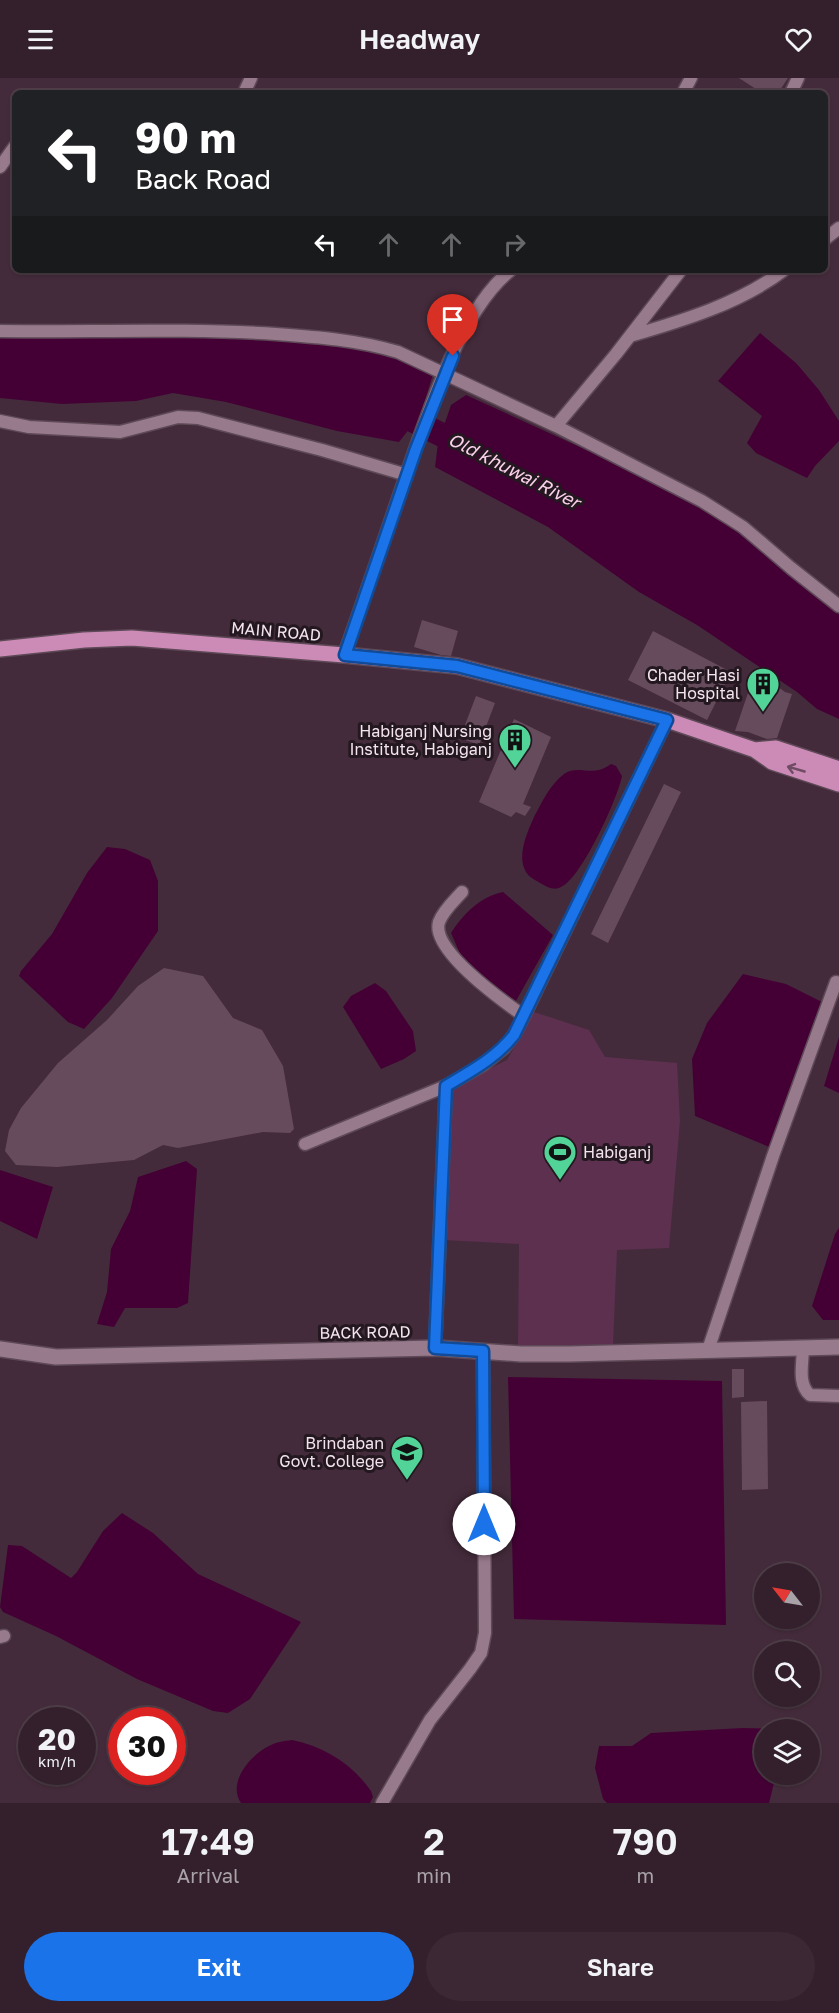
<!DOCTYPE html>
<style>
body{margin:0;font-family:"Golos Text",sans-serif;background:#3b2834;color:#f1f3f6;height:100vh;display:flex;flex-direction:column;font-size:22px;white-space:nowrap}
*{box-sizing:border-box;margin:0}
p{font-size:20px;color:#a9a3a9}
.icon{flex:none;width:33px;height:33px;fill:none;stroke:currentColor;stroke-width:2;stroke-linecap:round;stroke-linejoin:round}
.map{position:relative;height:1725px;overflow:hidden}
.side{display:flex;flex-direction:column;background:#33202c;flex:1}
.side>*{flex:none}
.hud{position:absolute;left:12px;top:12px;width:816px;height:183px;border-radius:9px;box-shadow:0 2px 4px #0004,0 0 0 2px #4e3e48;background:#202124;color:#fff;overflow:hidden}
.needle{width:39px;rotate:301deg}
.controls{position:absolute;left:754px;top:1485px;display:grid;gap:12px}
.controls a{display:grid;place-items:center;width:66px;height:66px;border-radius:50%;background:#33202c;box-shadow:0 2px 4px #0004,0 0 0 2px #4e3e48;font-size:30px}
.speed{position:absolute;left:18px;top:1629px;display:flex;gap:12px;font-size:30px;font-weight:700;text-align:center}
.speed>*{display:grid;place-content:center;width:78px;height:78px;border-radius:50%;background:#33202c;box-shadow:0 2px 4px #0004,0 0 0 2px #4e3e48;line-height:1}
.speed small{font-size:15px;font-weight:400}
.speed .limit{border:9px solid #d22;background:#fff;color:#111}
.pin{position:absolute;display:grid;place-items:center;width:51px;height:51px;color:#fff;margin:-62px -26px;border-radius:50% 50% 50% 0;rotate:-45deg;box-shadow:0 0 6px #0007}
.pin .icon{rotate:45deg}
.me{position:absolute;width:66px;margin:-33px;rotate:0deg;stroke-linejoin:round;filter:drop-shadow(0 0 4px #0008)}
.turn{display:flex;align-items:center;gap:21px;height:126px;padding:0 24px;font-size:27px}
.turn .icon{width:78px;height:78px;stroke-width:2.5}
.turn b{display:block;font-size:42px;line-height:51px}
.lanes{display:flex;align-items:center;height:57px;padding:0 24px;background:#0003;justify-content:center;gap:30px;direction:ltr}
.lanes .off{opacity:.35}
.eta{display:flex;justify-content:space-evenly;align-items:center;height:102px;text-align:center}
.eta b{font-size:36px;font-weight:600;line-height:42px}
.button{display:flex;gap:12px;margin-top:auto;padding:12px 24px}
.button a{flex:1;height:69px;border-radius:36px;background:#1a73e8;color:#fff;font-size:24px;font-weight:600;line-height:69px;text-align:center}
.button a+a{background:#3b2834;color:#f1f3f6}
header{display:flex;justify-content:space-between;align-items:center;height:78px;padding:0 24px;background:#33202c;font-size:27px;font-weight:600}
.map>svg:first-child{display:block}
.green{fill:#5d304f}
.water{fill:#440035}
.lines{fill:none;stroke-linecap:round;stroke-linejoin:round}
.river{stroke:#440035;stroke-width:24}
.building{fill:#664b5d}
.minor-casing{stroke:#5e4957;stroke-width:15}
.tertiary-casing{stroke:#5e4957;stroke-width:18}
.primary-casing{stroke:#5e4957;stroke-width:18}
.minor{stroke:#987a8d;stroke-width:12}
.tertiary{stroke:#987a8d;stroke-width:15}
.primary{stroke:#cc8bb6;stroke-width:15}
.oneway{stroke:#6f4c63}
.route-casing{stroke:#114b97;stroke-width:15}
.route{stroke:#1a73e8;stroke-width:10}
.labels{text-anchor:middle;stroke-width:6;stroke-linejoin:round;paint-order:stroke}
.street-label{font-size:16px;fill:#f5e4ee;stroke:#23181f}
.poi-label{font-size:16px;fill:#f5e4ee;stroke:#23181f;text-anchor:end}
.water-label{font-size:18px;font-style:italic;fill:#fad0eb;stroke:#23181f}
</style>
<header><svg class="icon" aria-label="menu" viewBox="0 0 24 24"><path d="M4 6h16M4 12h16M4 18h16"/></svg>Headway<svg class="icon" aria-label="heart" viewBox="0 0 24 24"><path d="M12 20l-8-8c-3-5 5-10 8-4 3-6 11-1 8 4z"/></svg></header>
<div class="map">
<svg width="839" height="1725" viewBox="0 0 839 1725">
<rect width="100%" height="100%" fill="#442b3b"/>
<path class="green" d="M534,934L589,952L605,979L677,985L680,1043L669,1170L617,1172L613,1266L518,1273L519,1166L444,1162L445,1013L507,982Z"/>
<path class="water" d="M0,255L311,260L409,279L433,296L421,336L399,364L337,353L226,324L173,315L136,323L62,326L0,320Z
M760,255L796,285L819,312L839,343V363L815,388L807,400L756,375L747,365L762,338L718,303Z
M466,317L606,381L727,441L839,536V641L817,631L797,614L697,547L639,514L548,449L435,389L438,365L451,327Z
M611,686L616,688L622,698C618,720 581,801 561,809C554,813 547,809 540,805C535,802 529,799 526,794C516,778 528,752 535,737C543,722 550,707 564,696C575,688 587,695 599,692C603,691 608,688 611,686Z
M107,769L125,771L150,782L158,803V853L112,920L84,951L68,944L19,898L21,893L52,856L87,795Z
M503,814L553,857L516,923L480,899L461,878L451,855C463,836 481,818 503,814Z
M743,896L786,906L830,928L779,1073L695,1038L692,981L707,945Z
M375,905L386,913L413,953L416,973L404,981L381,991L343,929L351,918Z
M839,959V1015L824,1008Z
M186,1083L197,1091L188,1225L177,1230H125L114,1249L97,1246L107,1214L111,1171L130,1133L138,1099Z
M0,1092L53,1109L37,1161L0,1143Z
M839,1150V1242H823L812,1228L835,1156Z
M508,1299L722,1303L726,1547L514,1541Z
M122,1435L153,1455L198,1496L301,1544L250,1621L228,1635L213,1633L137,1601L56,1558L3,1534L0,1529L8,1467L22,1468L71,1500L77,1494L103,1453Z
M743,1650L777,1651L765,1652V1696L776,1697L769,1725H607L603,1721L595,1690L599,1668H632L651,1655Z
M292,1662C325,1669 352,1686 371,1713L373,1719L370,1725H241C227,1705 250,1677 269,1668C276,1664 284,1663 292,1662Z"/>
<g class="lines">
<path class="river" d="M386,329L470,371"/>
</g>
<path class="building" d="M739,0H788L778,15H762Z
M422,542L458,553L451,578L441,577L414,569Z
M653,553L731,594L707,642L628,602Z
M756,602L767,605L772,610L777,608L785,614L792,616L777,660L767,661L748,654L735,653L748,615L755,608Z
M476,618L495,625L479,667L460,660Z
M514,641L551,659L523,726L531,729L525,738L516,734L511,739L479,724Z
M664,706L681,714L608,865L591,856Z
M164,890L203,898L233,940L262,952L283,988L294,1051L290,1055L263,1054L178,1070L163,1067L134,1082L57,1089L16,1087L5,1073L9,1052L21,1030L58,985L107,942L138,908Z
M732,1291H744V1319L732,1320Z
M767,1323L768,1411L742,1412L741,1324Z"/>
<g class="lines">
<g class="minor-casing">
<path id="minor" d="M244,15L251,0
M683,15L691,0
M791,15L798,0
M0,89L15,68
M825,161L839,150
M0,253C92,254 184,250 276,256C317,259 358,262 398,274L556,348L702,423L743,449L791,490L839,528
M630,258C682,243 741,225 784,192
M0,343L29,349L120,354L178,339L198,340L322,372L407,397
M556,348L616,276L681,192
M344,577C363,524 381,471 399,418C422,353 457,234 511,192
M462,814C454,823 443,833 439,844C430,872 504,924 524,938
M305,1066L446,1008L483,987L504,970L514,957L524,938L667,642
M803,1269C803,1285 797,1306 810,1317L839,1318
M435,1270L446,1008
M708,1272L773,1078L836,904
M0,1559L4,1558
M382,1725L430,1642L470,1591L481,1575L485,1555L483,1273"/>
</g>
<g class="tertiary-casing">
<path id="tertiary" d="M0,1271L56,1279L435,1270L521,1276H569L839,1269"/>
</g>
<g class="primary-casing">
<path id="primary" d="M0,571L84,562L132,560L344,577L457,588L667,642L755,672L772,684L839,706
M755,672L776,670L839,691"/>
</g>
<use href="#minor" class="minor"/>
<use href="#tertiary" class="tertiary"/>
<use href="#primary" class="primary"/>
</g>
<defs><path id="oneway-shaft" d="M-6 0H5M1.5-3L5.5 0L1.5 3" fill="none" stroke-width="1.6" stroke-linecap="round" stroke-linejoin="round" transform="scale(1.5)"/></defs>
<use class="oneway" href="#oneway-shaft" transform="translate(796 691) rotate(-164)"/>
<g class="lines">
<g class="route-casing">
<path id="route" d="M453,278L416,371L345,577L457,588L667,642L514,957C496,980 471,993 446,1008L435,1270L483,1273L484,1446"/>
</g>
<use href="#route" class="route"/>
</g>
<defs>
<g id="building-pin" transform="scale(1.725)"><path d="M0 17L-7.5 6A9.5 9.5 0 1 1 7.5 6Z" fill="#52d397" stroke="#23181f"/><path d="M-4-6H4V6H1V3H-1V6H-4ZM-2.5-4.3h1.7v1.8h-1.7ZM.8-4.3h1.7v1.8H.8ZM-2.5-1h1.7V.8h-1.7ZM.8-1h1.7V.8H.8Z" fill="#111"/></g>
<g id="stadium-pin" transform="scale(1.725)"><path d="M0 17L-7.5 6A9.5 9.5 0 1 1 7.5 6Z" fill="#52d397" stroke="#23181f"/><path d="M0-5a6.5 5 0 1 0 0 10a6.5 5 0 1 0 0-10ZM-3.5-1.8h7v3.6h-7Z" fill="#111"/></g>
<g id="university-pin" transform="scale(1.725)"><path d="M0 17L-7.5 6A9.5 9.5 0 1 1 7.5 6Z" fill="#52d397" stroke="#23181f"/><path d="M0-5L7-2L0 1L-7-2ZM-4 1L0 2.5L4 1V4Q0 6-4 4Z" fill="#111"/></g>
</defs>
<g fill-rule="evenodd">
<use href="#building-pin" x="763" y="606"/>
<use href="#building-pin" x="515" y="662"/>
<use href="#stadium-pin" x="560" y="1074"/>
<use href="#university-pin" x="407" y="1374"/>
</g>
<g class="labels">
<g class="street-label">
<text transform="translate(276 553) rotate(5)" y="6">MAIN ROAD</text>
<text transform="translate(365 1254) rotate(-1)" y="6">BACK ROAD</text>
</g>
<g class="poi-label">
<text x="740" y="603">Chader Hasi<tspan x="740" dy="18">Hospital</tspan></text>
<text x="492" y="659">Habiganj Nursing<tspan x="492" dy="18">Institute, Habiganj</tspan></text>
<text x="583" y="1080" text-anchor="start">Habiganj</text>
<text x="384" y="1371">Brindaban<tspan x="384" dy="18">Govt. College</tspan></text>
</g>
<g class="water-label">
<text transform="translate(514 393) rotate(27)" y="6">Old khuwai River</text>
</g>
</g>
</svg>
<div class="controls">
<a><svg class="needle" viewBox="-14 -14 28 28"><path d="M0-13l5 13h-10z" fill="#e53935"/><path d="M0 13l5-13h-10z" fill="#a9a3a9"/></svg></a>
<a><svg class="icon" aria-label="search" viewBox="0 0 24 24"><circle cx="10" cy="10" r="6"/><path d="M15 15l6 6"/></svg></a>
<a><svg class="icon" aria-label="layers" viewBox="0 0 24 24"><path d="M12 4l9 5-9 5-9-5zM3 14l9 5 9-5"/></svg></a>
</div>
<div class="speed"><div>20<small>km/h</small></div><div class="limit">30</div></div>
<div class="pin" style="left:453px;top:278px;background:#d93025"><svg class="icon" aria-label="arrive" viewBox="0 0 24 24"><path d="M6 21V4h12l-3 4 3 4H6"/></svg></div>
<svg class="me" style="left:484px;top:1446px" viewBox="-20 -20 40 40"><circle r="19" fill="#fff"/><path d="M0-13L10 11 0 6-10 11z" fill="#1a73e8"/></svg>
<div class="hud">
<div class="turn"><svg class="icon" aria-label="left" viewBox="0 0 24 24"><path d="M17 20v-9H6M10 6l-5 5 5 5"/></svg><div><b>90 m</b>Back Road</div></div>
<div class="lanes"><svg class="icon" aria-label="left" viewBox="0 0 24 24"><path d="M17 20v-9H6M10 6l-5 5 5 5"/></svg><svg class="icon off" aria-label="ahead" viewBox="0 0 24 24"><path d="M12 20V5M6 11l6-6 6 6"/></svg><svg class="icon off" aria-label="ahead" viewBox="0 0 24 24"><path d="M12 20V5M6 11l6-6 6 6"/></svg><svg class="icon off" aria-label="right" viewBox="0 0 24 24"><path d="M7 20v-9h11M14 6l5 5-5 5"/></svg></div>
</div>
</div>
<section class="side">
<div class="eta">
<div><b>17:49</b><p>Arrival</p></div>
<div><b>2</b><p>min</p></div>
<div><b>790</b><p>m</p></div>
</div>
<div class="button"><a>Exit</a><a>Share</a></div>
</section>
